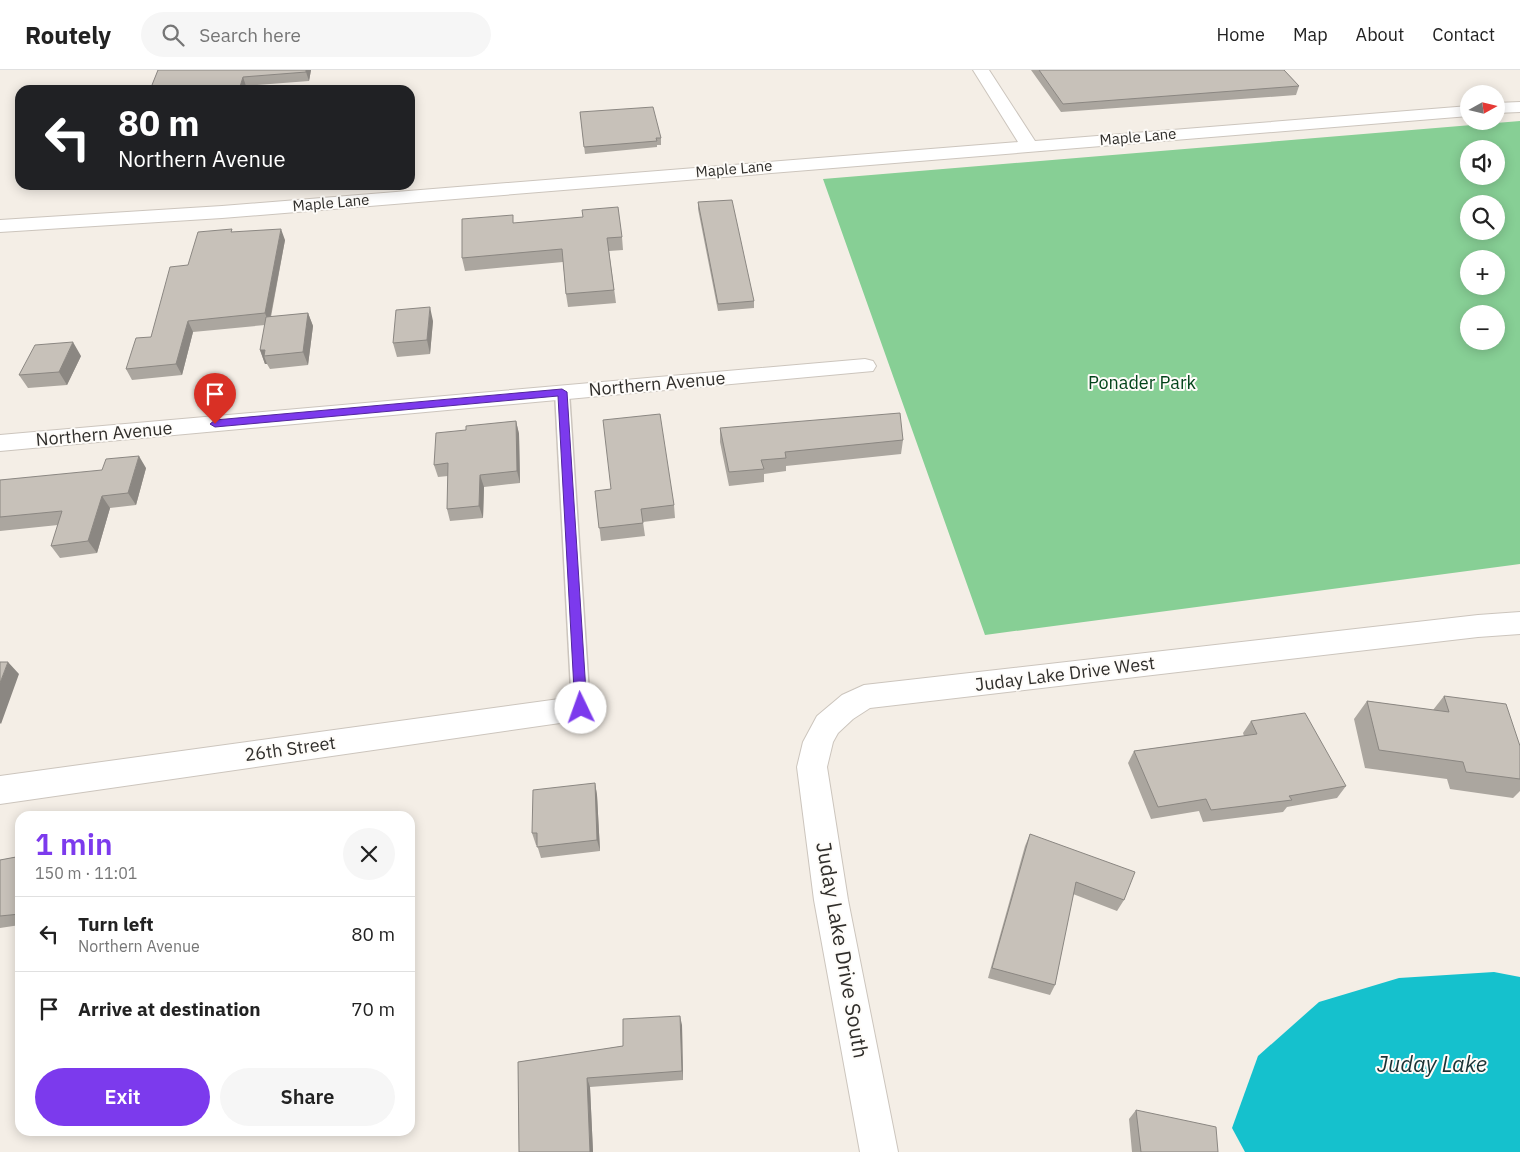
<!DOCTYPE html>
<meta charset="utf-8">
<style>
body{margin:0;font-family:"IBM Plex Sans",sans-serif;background:#f6f6f6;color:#222;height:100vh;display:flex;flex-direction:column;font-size:19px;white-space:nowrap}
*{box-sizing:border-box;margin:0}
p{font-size:16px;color:#767676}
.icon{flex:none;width:28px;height:28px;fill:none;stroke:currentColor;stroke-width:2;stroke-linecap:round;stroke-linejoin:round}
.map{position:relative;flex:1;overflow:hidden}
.details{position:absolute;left:15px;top:741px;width:400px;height:325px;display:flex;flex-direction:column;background:#fff;border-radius:15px;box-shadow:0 2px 12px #0003}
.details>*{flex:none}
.guide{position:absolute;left:15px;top:15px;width:400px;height:105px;border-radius:15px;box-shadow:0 2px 12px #0003;background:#202124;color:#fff;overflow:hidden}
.needle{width:32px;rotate:82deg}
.fabs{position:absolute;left:1460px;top:15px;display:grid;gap:10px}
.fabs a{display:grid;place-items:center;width:45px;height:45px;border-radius:50%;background:#fff;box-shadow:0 2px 12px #0003;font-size:25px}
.pin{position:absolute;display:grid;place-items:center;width:42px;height:42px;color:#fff;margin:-51px -21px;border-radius:50% 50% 50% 0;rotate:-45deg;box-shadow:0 0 5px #0007}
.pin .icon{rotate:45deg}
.me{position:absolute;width:55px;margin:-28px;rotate:357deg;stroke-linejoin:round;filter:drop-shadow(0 0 4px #0008)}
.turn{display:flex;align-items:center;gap:18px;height:105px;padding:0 20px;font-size:22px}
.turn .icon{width:65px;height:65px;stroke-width:2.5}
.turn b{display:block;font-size:35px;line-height:42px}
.round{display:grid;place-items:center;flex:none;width:52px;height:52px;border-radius:26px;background:#f6f6f6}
.overview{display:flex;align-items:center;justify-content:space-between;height:85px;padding:0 20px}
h1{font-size:30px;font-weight:600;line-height:38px;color:#7c3aed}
.cta{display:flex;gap:10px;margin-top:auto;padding:10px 20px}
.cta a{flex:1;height:58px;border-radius:30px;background:#7c3aed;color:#fff;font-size:20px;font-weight:600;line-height:58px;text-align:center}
.cta a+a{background:#f6f6f6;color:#222}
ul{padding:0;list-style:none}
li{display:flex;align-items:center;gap:15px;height:75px;padding:0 20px;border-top:1px solid #e0e0e0}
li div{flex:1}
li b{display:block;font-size:19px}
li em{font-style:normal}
header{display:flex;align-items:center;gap:30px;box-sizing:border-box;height:70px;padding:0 25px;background:#fff;border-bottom:1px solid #e0e0e0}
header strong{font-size:24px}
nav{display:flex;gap:28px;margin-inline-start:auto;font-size:18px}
.search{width:350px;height:45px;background:#f6f6f6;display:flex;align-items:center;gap:12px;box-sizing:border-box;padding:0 18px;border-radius:28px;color:#767676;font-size:19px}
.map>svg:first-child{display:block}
.green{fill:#87cf95;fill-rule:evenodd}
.water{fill:#15c1cd}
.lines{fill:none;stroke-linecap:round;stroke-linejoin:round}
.service-casing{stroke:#ccc5bd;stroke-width:3}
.minor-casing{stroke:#ccc5bd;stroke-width:2}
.service{fill:#fff;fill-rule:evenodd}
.minor{fill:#fff;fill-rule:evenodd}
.wall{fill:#aba69f}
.shaded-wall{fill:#8b8782}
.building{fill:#c7c1b9;stroke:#8b8782}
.route{fill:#7c3aed;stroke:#51269a}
.labels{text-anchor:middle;stroke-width:4;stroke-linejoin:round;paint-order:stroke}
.far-street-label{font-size:15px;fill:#302e2b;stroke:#fefcf9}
.park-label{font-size:18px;fill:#03441b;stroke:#fefcf9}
.street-label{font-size:18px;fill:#302e2b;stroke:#fefcf9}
.near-street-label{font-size:21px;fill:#302e2b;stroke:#fefcf9}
.near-water-label{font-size:22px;font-style:italic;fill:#1a3234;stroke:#fefcf9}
</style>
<header>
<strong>Routely</strong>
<div class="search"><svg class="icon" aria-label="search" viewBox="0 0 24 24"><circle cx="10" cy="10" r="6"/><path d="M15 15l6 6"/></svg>Search here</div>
<nav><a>Home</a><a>Map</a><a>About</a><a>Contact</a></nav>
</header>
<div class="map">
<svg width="1520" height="1082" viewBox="0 0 1520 1082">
<rect width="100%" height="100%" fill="#f4eee6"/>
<path class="green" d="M1520,51V494L985,565L823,109ZM1469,79H1496V106H1469ZM1469,134H1496V161H1469ZM1469,189H1496V216H1469ZM1469,244H1496V271H1469Z"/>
<path class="water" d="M1494,902L1520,907V1082H1245L1232,1058L1258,986L1319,932L1399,908Z"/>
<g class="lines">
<g class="service-casing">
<path id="service" d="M562,318L567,319L569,322L590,638L587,643L581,645L575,643L572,638L555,322L557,319Z"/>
</g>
<g class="minor-casing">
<path id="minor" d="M973,0H989L1035,71L1469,36V46L222,148L0,162V150L222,136L1018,72Z
M1520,32V42L1496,43V33Z
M865,289L873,291L876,296L873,301L0,381V365Z
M1520,542V564L1478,567L870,638L853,649L838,663L833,672L827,697L848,830L898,1082H860L814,830L797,697L803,672L817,646L842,625L864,615L1478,545Z
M581,626L591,629L596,638L591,647L581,650L0,734V706Z"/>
</g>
<use href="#service" class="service"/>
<use href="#minor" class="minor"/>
</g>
<path class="wall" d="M158,0H311L309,11L246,16L245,20H150Z
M1031,0H1284L1299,16L1296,25L1061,42Z
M580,42L661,68V75H657V77L585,84Z
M698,132L754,231V238L718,241L698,139Z
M514,153L622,167L623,180L609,181L616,233L568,237L566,224L563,192L465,201L462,188Z
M233,162L285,170L271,247L308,243L313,256L308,295L270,299L267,294H265L260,280L265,255L193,262L182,305L132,310L126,299L151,267L188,195Z
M433,251L430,284L397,287L393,273Z
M81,286L67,315L28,318L19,305Z
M516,351L519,364L520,413L484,417L483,448L450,451L447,439L448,406L438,407L434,395L466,360Z
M720,358L903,370L901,384L786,396V401L764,404V412L729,416L720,372Z
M146,398L136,435L110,438L97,483L60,488L51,476L58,455L0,461V410Z
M595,421L674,435L675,448L643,452L645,466L601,471Z
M1444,626L1520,676V721L1513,728L1450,719L1447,709L1365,698L1354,649L1367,631L1433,640Z
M1251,651L1346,716L1337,728L1287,737L1283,742L1203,752L1199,741L1151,749L1128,693L1134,681L1244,666L1243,663Z
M595,713L597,725L600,781L541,788L537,775H536L532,763Z
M1030,764L1124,830L1117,841L1073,824L1055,915L1050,925L988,908L1025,776Z
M20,785V855L0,858V790L16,787Z
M682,955L683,1010L590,1017L593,1082H519L518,992L623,976Z
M1136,1040L1218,1082H1132L1129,1049Z"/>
<path class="shaded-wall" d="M306,0H311L309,11L306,2Z
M243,7L246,16L245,20H239Z
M281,159L285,170L269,254L265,243Z
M430,237L433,251L430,284L427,270Z
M308,243L313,256L308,295L303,282Z
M188,251L193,262L182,305L176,294Z
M73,272L81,286L67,315L59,302Z
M260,280H265L264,286L267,294H265Z
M516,351L519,364L520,413L517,401Z
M139,386L146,398L136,435L128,423Z
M480,405L484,417L483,448L479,436Z
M102,426L110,438L97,483L88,471Z
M8,592L19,604L1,654L0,653V613Z
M595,713L597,725L600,781L597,770Z
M680,946L682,955L683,1010L682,1001Z
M587,1008L590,1017L593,1082H590Z"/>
<path class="building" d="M158,0H306V2L243,7L239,20H150Z
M1039,0H1284L1299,16L1063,34Z
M653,37L661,68H656L657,71L584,77L580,42Z
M732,130L754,231L718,234L698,132Z
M618,137L622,167L607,168L614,220L566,224L562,179L462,188V149L513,145V153L583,147L582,140Z
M232,159L231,162L281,159L265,243L188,251L176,294L126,299L136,268L151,267L170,197L188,195L198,162Z
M430,237L427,270L393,273L396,240Z
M308,243L303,282L264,286L265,280H260L266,247Z
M73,272L59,302L19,305L35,275Z
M900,343L903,370L785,382L786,388L761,390L764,399L729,402L720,358Z
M660,344L674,435L641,439L643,453L599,458L595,421L611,419L603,350Z
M516,351L517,401L480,405L479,436L447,439L448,393L434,395L436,363L466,360V356Z
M139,386L128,423L102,426L88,471L51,476L62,441L0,447V410L102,400L106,389Z
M0,592H8L0,613Z
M1444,626L1506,634L1520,676V709L1466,702L1463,692L1379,680L1367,631L1449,642Z
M1305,643L1346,716L1289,726L1292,730L1211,740L1206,729L1158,737L1134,681L1257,664L1251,651Z
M595,713L597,770L537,777V763H532L533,720Z
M1030,764L1135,802L1124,830L1076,812L1055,915L992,898Z
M20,785V844L0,846V790L16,787V786Z
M680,946L682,1001L587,1008L590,1082H519L518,992L623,976V949Z
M1136,1040L1216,1057L1218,1082H1141Z"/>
<path class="route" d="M562,319L567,322L587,638L585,642H576L575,638L558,326L215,357L210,354L215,350Z"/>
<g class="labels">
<g class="far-street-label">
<text transform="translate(1138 67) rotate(-5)" y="5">Maple Lane</text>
<text transform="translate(734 99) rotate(-5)" y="5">Maple Lane</text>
<text transform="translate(331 133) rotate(-5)" y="5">Maple Lane</text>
</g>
<g class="park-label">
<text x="1142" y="319">Ponader Park</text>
</g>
<g class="street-label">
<text transform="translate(657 314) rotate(-5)" y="6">Northern Avenue</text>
<text transform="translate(104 364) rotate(-5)" y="6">Northern Avenue</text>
<text transform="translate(1065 604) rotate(-7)" y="6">Juday Lake Drive West</text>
<text transform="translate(290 679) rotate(-8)" y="6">26th Street</text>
</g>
<g class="near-street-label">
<text transform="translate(842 880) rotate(80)" y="7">Juday Lake Drive South</text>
</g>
<g class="near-water-label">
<text x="1432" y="1002">Juday Lake</text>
</g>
</g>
</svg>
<div class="fabs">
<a><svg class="needle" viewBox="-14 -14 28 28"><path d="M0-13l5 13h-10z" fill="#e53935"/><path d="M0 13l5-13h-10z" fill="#767676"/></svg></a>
<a><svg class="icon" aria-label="sound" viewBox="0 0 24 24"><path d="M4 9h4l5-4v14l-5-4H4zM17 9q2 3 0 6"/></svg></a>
<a><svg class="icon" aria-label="search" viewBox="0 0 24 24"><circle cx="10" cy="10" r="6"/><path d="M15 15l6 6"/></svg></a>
<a>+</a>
<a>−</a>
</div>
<div class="pin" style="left:215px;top:354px;background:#d93025"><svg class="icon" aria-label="arrive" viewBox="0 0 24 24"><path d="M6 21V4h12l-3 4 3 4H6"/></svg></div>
<svg class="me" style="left:581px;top:638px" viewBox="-20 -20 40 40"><circle r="19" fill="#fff"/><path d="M0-13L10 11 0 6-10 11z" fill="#7c3aed"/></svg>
<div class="guide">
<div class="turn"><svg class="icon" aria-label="left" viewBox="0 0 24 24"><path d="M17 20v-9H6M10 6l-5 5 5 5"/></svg><div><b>80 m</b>Northern Avenue</div></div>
</div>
<section class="details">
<div class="overview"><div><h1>1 min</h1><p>150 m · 11:01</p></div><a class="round"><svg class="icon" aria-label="close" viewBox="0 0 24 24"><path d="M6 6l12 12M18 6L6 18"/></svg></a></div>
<ul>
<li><svg class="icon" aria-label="left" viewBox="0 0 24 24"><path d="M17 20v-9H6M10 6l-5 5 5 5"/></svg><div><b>Turn left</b><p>Northern Avenue</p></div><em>80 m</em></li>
<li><svg class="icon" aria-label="arrive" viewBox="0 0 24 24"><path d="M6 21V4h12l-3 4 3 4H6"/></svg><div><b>Arrive at destination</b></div><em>70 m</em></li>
</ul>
<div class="cta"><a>Exit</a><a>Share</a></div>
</section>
</div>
